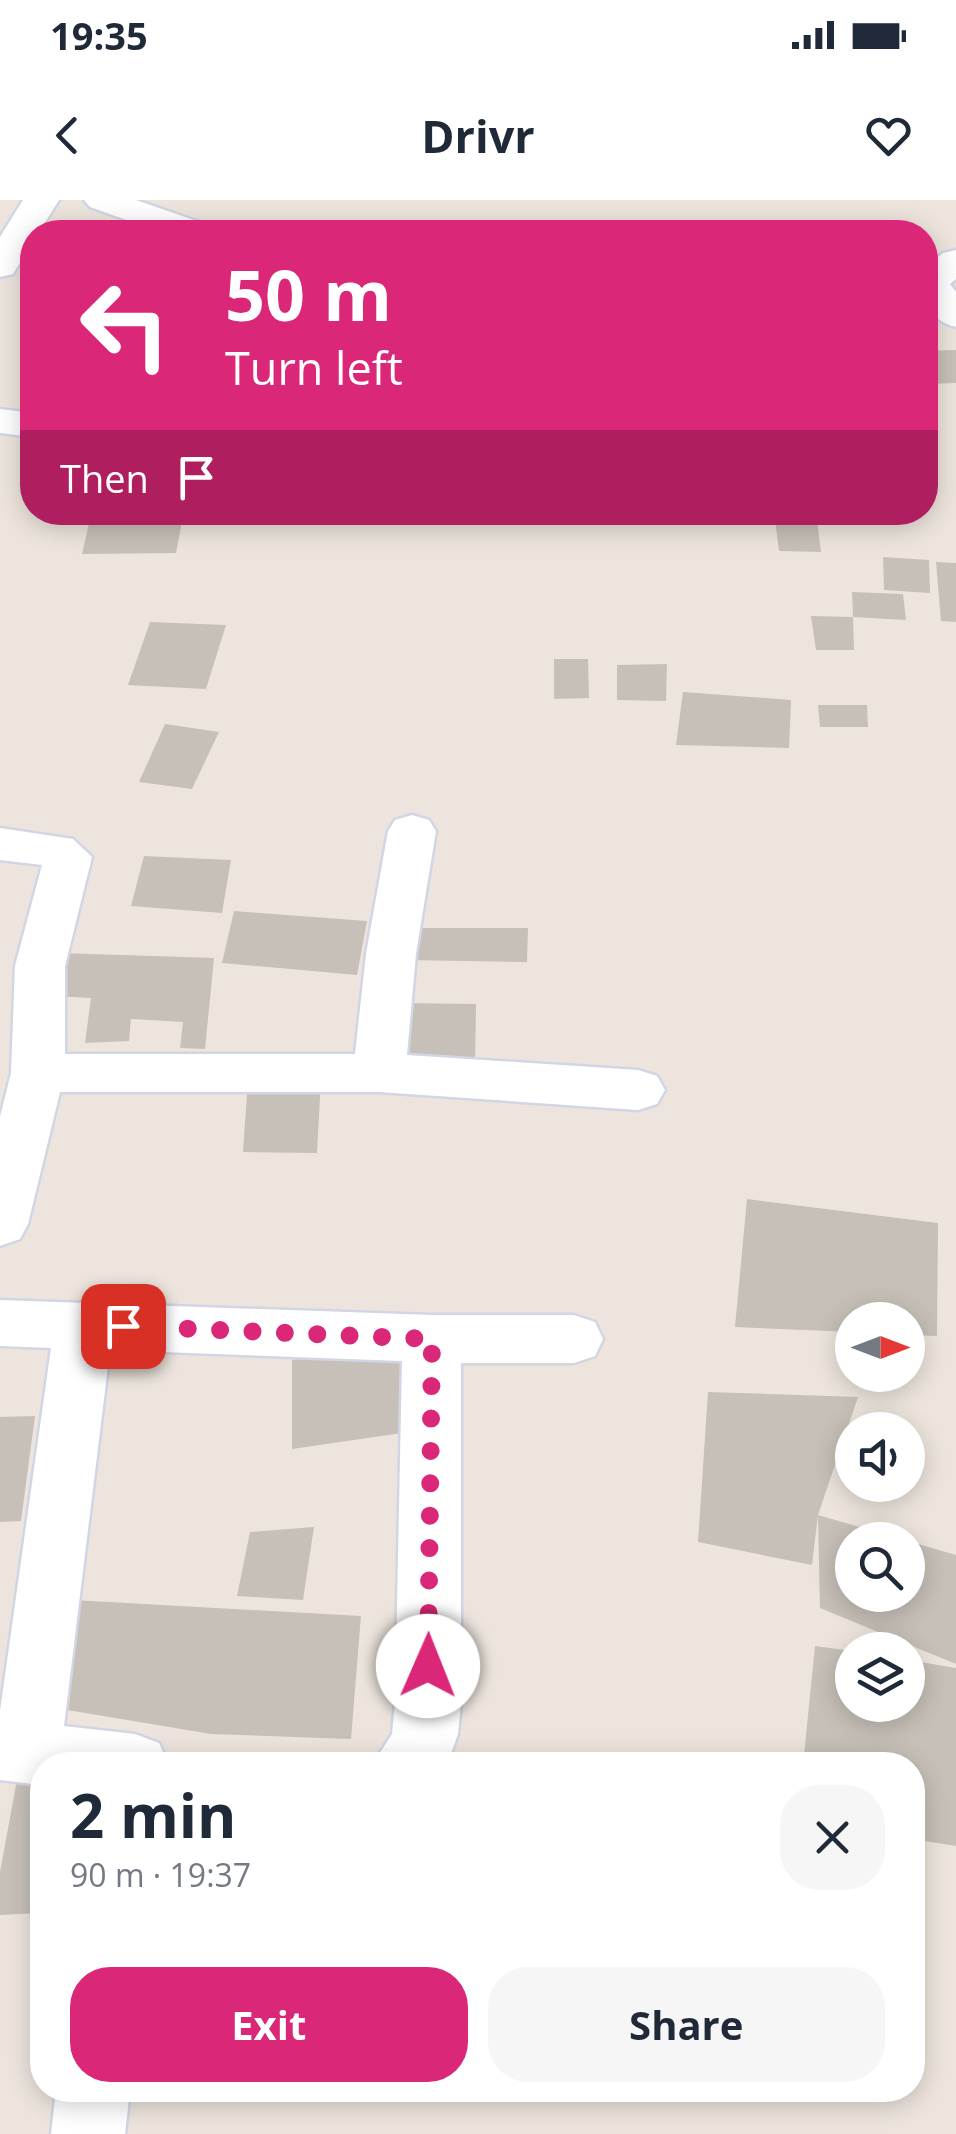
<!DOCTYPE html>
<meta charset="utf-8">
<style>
body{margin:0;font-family:"Open Sans",sans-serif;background:#f6f6f7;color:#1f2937;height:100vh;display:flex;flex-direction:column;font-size:38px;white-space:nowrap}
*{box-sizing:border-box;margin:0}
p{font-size:32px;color:#747a83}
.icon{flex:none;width:55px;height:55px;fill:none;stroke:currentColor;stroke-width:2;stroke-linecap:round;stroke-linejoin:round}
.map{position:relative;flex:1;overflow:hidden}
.panel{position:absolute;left:30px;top:1552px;width:895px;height:350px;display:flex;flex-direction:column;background:#fff;border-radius:40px;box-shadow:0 5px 25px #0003}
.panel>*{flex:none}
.banner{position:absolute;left:20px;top:20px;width:918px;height:305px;border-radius:40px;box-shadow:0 5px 25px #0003;background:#db2777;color:#fff;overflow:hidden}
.needle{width:65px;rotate:90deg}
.buttons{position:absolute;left:835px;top:1102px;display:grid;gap:20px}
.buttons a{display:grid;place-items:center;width:90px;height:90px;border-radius:50%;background:#fff;box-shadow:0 5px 25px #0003;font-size:50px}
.pin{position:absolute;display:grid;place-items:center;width:85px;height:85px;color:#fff;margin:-42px;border-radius:20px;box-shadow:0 5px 15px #0006}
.me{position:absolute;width:110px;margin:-55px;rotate:1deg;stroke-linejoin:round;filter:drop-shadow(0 0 8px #0008)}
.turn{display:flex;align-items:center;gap:35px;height:210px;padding:0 40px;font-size:45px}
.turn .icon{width:130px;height:130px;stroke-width:2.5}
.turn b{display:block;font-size:70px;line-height:85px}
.then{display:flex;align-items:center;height:95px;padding:0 40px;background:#0003;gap:20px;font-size:38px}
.round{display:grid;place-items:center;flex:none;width:105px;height:105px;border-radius:40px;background:#f6f6f7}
.overview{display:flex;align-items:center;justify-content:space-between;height:170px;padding:0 40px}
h1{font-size:60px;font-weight:700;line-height:75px}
.button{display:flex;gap:20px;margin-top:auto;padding:20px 40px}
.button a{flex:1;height:115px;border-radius:40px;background:#db2777;color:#fff;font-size:40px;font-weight:700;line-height:115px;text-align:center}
.button a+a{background:#f6f6f7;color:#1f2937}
.status{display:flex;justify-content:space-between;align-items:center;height:70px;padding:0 50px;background:#fff;direction:ltr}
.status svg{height:28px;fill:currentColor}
header{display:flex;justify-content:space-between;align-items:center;height:130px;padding:0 40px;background:#fff;font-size:45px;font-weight:700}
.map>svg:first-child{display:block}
.building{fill:#c6c0b8}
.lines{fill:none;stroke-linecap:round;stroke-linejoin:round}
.minor-casing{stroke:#d2d6e4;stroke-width:5}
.minor{fill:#fff;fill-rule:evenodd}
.route{stroke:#db2777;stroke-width:18;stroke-dasharray:0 32.4}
</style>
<div class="status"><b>19:35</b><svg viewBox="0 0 49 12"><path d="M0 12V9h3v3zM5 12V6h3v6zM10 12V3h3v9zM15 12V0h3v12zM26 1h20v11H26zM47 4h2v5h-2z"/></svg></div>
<header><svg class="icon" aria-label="back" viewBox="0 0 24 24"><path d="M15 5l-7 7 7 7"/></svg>Drivr<svg class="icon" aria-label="heart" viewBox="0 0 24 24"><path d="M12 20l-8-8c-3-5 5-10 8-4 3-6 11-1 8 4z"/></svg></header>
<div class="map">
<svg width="956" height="1934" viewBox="0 0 956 1934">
<rect width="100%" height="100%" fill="#ede5dd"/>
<path class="building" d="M956,150V183L929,184L925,151Z
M774,312H816L821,352L779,351Z
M90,319L182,321L176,353L82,354Z
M883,357L929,360L930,393L884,390Z
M936,362L956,363V422L941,421Z
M852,392L903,394L906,420L853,417L854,450H816L811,416L853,417Z
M150,422L226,425L206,489L128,485Z
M554,459H588L589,498L554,499Z
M667,464L666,501L617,500V465Z
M683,492L791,500L789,548L676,545Z
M818,505H867L868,527H820Z
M165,524L219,532L192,589L139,582Z
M144,656L231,660L222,713L131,706Z
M234,711L367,721L357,775L222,763Z
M405,728H528L527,762L405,760Z
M59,753L214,758L205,849L180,848L183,822L131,819L129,841L85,843L91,798L53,796Z
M397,803L476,804L475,870L389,866Z
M321,879L317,953L243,952L248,880Z
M747,999L938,1023L937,1136L908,1135V1120H852V1132L735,1127Z
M401,1143L402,1233L292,1249V1160Z
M708,1192L858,1197L818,1315L812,1365L698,1342Z
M35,1216L21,1321L0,1322V1217Z
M818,1315L901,1339L852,1340V1395H908V1341L956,1355V1464L820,1408Z
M314,1327L303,1400L237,1396L250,1332Z
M55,1399L361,1416L351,1539L211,1534L49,1507Z
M815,1446L852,1451V1505H908V1460L956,1468V1646L912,1639V1565H803Z
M19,1569L42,1570V1713L0,1715V1672Z"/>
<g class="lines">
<g class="minor-casing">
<path id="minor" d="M23,0H59L39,32H32V43L13,74L0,77V37Z
M84,0H136L205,24L210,32H160L90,7Z
M956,50V79L950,84L956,92V127C925,120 925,95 925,68L943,53Z
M0,209L32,213V237L0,233Z
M412,615L429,620L436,631L416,754L407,855L638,870L657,876L665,890L657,904L638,910L379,892H60L28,1024L20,1039L0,1046V917L11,873L15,766L42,665L0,660V628L73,639L92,657L65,766V854H355L366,754L388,631L395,620Z
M0,1100L432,1115H574L595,1122L603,1139L595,1156L574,1163H461V1503L458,1534L447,1565H372L392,1534L395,1503L402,1161L110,1150L64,1526L135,1534L159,1543L169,1565H42V1585L0,1580V1511L51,1148L0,1146Z
M56,1890H130L125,1934H51Z"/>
</g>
<use href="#minor" class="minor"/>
</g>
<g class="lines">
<path class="route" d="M123,1126L432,1139L428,1466"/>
</g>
</svg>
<div class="buttons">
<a><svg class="needle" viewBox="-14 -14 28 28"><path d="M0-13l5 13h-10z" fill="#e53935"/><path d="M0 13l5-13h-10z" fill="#747a83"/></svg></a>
<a><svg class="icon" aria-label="sound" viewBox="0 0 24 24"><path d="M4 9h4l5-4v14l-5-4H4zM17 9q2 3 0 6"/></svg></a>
<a><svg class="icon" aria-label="search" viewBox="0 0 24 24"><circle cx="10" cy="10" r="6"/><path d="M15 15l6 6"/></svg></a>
<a><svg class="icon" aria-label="layers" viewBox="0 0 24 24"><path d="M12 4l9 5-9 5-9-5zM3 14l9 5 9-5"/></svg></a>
</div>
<div class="pin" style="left:123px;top:1126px;background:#d93025"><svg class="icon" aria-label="arrive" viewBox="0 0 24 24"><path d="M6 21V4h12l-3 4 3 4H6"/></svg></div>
<svg class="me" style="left:428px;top:1466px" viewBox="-20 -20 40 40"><circle r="19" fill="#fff"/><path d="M0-13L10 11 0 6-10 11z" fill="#db2777"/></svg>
<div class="banner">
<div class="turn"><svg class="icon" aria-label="left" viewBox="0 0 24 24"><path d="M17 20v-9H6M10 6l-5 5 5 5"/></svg><div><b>50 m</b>Turn left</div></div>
<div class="then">Then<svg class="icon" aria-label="arrive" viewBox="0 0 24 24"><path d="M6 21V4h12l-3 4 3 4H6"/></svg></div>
</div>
<section class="panel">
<div class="overview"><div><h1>2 min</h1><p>90 m · 19:37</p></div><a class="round"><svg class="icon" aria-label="close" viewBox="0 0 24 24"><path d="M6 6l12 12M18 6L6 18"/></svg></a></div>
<div class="button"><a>Exit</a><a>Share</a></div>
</section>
</div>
